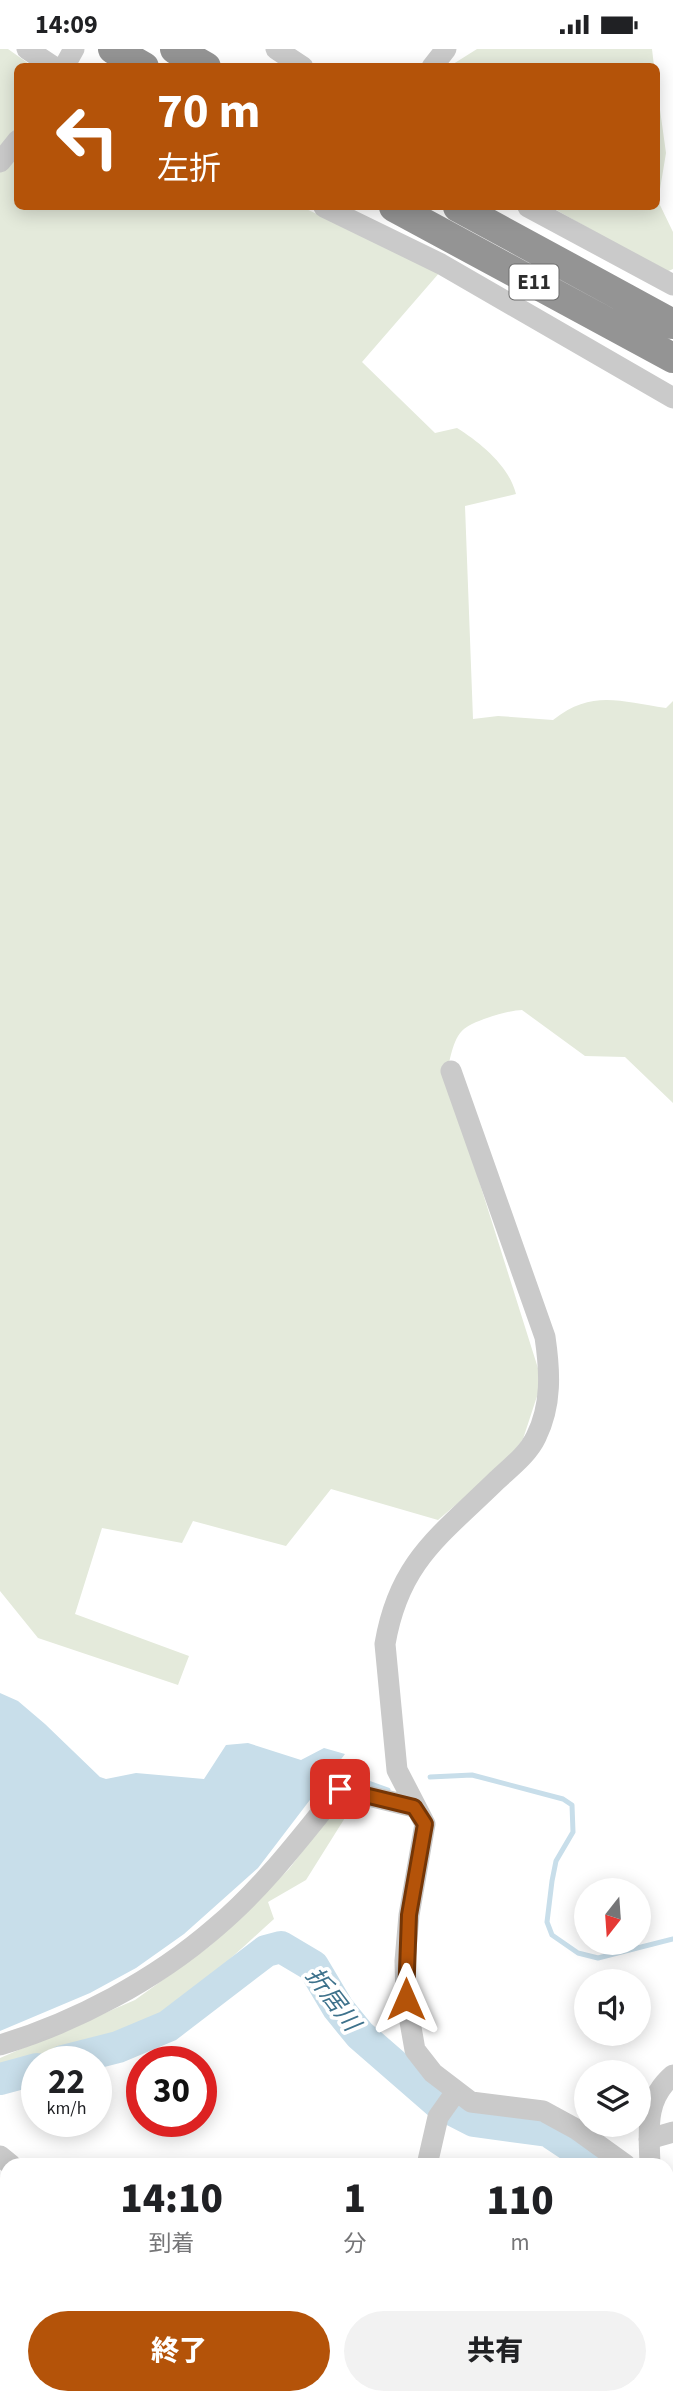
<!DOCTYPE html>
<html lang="ja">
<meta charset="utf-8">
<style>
body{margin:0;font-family:"Source Sans 3","Noto Sans JP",sans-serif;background:#f2f2f2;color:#202124;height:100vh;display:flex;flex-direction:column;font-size:26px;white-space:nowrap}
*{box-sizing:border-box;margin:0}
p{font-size:23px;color:#757577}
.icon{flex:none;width:38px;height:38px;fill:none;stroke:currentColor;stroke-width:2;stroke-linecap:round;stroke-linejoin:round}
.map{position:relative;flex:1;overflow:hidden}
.panel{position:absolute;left:0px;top:2109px;width:674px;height:247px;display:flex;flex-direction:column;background:#fff;border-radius:21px 21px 0 0;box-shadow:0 4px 18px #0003}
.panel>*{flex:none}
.banner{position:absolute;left:14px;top:14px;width:646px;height:147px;border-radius:10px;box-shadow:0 4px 18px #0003;background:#b45309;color:#fff;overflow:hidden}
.needle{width:46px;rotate:197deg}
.fabs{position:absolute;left:574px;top:1829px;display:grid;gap:14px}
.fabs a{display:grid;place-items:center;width:77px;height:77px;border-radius:50%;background:#fff;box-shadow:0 4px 18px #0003;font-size:35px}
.speed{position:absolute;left:21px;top:1997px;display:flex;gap:14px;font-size:35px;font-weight:700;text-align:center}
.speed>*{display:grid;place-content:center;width:91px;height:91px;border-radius:50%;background:#fff;box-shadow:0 4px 18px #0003;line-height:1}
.speed small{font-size:18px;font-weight:400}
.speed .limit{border:10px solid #d22;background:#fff;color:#111}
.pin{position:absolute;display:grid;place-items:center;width:60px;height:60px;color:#fff;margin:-30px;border-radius:14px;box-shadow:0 4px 10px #0006}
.me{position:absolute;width:77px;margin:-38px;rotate:0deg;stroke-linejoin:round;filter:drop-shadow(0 0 5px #0008)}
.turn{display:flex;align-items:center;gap:24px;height:147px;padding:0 28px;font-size:32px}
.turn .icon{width:91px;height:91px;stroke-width:2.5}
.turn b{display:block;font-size:49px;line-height:60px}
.eta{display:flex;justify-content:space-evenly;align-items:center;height:119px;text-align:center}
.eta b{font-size:42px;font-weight:800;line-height:49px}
.button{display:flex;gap:14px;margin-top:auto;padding:14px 28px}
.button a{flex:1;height:80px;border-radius:42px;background:#b45309;color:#fff;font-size:28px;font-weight:800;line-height:80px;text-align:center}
.button a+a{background:#f2f2f2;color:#202124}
.status{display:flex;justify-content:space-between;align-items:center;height:49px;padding:0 35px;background:#fff;direction:ltr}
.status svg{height:19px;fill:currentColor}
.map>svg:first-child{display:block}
.green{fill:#e4eadb}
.water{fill:#c8deea}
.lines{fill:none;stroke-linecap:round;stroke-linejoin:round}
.stream{stroke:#c8deea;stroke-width:5}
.river{stroke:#c8deea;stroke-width:32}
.minor{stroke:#cacaca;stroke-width:21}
.highway{stroke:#949494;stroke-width:30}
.route-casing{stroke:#753606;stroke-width:18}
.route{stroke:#b45309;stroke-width:12}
.labels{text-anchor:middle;stroke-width:7;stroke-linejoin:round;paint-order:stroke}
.shield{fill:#fff;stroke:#6c6c6c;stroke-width:2}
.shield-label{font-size:21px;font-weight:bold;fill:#2d2d2d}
.water-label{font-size:24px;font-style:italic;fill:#3e728c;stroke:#fff}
</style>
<div class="status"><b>14:09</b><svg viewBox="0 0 49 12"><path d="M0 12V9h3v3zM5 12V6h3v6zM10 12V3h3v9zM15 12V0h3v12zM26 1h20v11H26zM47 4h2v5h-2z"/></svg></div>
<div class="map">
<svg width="673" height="2355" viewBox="0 0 673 2355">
<rect width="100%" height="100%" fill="#fff"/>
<path class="green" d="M0,0H8L32,17L18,18V158H302L440,223L362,313L435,384L457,379C481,394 509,417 516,445L465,457L473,670L498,667L553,671C593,640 620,653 666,659L673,652V1054L625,1008L585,1007L522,961C509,961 473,972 464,980C452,990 450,1013 446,1027L542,1332L523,1390L506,1413L438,1471L331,1440L286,1497L193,1472L182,1494L102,1479L75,1565L189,1607L178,1636L38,1589L0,1542Z
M477,0H652L654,17H450Z
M656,32L666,104L658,152L673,183V220L666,223L551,158H656Z
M341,1752L353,1756L306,1831L268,1853L274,1870C236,1904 197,1943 154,1969C109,1996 50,2004 0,2018V2009L135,1951L210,1897L289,1820Z"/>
<path class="water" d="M0,1644L18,1652L45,1675L100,1728L106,1730L136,1724L204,1730L226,1696L248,1694L301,1711L324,1699L345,1705L258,1819L184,1885L136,1919L90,1944L0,1982Z"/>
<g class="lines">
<path class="stream" d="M335,1710L357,1730L388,1741
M430,1728L472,1726L563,1750L572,1756L573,1783L556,1812L552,1832L547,1873L552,1886L578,1904L598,1909L673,1890"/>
<path class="river" d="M63,2012L118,1998L168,1977L266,1902L281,1898L313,1917L338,1959L360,1986L437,2053L474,2072L548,2082L599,2116
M0,2030L37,2020
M667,2167L673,2172"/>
<path class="minor" d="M27,0L54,18
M276,0L303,18
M64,18L74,0
M432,18L446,0
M0,113L18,91
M324,158L441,215L673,349
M528,158L673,236
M451,1022L545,1288C550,1322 552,1356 536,1388C528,1405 511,1418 497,1431C441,1486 399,1512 385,1595L397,1721L425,1775L409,1866L405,1912L406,1950L415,2001L433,2024L471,2053L543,2062L576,2080L626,2116
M0,1996C76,1973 155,1931 215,1879C263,1839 301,1788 340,1740L414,1758
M649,2090L673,2083
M0,2107L11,2116
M427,2116L438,2068L455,2044
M650,2116C649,2080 644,2051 673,2026
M667,2144L673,2149
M0,2338L7,2337
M88,2348L100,2355
M566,2348L606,2355
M155,2355L156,2348"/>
<path class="highway" d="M113,0L144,18
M175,0L206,18
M394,158L673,309
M458,158L673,275"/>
</g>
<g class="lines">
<g class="route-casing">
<path id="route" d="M340,1740L414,1758L425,1775L409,1866L406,1950"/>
</g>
<use href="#route" class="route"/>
</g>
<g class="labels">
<rect class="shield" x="509.5" y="215.5" width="49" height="35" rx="5"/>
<g class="shield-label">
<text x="534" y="240">E11</text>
</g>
<g class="water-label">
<text transform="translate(333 1950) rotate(53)" y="8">折居川</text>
</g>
</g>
</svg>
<div class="fabs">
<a><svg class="needle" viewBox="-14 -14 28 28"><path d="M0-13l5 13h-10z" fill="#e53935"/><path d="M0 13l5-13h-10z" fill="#757577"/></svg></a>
<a><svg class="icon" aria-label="sound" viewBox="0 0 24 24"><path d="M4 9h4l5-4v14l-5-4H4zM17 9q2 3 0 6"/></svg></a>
<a><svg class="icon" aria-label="layers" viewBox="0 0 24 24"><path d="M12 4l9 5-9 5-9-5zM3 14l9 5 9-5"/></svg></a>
</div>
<div class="speed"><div>22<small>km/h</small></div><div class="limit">30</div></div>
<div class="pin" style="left:340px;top:1740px;background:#d93025"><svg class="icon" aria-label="arrive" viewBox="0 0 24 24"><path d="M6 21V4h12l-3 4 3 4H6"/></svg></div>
<svg class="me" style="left:406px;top:1950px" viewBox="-20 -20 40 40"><path d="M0-17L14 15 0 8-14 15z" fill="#b45309" stroke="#fff" stroke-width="4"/></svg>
<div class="banner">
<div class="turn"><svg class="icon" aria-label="left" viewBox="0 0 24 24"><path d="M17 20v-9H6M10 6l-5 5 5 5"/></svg><div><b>70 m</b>左折</div></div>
</div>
<section class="panel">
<div class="eta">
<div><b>14:10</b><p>到着</p></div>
<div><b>1</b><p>分</p></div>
<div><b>110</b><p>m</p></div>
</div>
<div class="button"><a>終了</a><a>共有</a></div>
</section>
</div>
